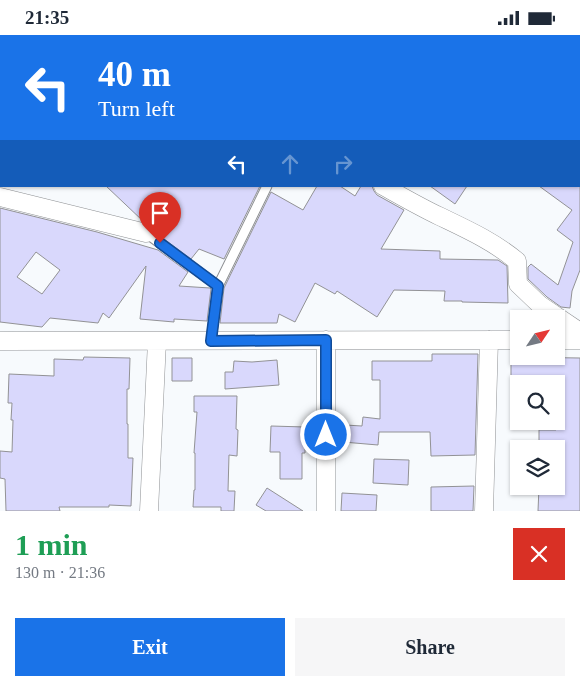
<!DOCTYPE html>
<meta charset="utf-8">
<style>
body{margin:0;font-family:"Times New Roman",serif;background:#f6f6f7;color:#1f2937;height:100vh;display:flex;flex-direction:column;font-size:19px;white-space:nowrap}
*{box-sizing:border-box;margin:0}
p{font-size:16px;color:#747a83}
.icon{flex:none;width:28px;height:28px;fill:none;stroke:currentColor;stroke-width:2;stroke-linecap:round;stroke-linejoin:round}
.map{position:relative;height:476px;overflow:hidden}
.panel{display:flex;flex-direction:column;background:#fff;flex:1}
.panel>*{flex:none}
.guide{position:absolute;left:0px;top:0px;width:580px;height:152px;box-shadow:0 1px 4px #0004;background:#1a73e8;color:#fff;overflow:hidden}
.needle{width:32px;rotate:55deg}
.buttons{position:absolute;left:510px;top:275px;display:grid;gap:10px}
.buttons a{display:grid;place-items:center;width:55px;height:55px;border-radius:0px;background:#fff;box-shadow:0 1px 4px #0004;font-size:25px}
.pin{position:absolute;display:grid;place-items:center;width:42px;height:42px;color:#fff;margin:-51px -21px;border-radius:50% 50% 50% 0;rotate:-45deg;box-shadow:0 0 5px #0007}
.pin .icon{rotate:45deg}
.me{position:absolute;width:55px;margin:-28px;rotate:0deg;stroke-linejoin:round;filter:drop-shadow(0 0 4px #0008)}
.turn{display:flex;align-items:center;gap:18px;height:105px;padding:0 15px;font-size:22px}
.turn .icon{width:65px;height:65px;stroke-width:2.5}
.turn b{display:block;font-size:35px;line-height:42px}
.lanes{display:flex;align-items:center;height:48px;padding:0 15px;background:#0003;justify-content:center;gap:25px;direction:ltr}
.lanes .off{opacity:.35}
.round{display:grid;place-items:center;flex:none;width:52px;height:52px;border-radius:0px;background:#f6f6f7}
.head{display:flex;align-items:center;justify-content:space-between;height:85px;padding:0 15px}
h1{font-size:30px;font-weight:800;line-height:38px;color:#1e9e55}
.primary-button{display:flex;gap:10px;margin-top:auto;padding:10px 15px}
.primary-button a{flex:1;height:58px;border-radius:0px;background:#1a73e8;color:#fff;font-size:20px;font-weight:800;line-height:58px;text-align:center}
.primary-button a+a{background:#f6f6f7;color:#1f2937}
.status{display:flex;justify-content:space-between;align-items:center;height:35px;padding:0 25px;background:#fff;direction:ltr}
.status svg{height:14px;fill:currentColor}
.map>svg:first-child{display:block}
.building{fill:#d9d8fc;stroke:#929295;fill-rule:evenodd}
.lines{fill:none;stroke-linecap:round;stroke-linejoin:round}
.service-casing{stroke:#8f9194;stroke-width:11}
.minor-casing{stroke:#8f9194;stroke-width:19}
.service{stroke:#fff;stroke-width:9}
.minor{stroke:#fff;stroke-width:18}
.route-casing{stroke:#114b97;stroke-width:12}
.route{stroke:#1a73e8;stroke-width:9}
</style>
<div class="status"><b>21:35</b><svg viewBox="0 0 49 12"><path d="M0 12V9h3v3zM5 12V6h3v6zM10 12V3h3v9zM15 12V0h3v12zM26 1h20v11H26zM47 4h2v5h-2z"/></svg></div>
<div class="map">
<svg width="580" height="476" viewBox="0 0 580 476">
<rect width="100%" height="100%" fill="#f7fafd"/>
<path class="building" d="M106,151H260L224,224L199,214L191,224L156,198V195L153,190L144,187Z
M317,151H340L355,161L361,151H372L374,156L377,160L404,175L381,214L440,216V224L498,225L507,231L508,268L462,267V266H444L445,256L394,255L377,282L337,256L335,259L315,248L295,287L279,279L277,288H220L224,253L271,157L303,175Z
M430,151H467L455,169Z
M539,151H580V235L572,256L570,273L561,272L547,262L528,244V232L531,229L558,250L573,207L557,195L572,175Z
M0,173L97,197L158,215L188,237L179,251L210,253L211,254L207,286L174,284V287L140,284L146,231L109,283L103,278L98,288L50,283L42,292L0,287ZM36,217L60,235L42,259L17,242Z
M432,319H478L475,420L431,421L430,397H379L378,410L343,407L345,390L362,391L363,382L380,384V345H372V326H432Z
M84,322L130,323L129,354H127V389H128V423H133L131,471L109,470V472H59L60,476H6L5,444L0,443V416L12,417L13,385H11L12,368H8L9,339L54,341V324L83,325Z
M511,322L580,323V476H538L539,452H556V414H539V395H556V349H511Z
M172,323H192V346H172Z
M277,325L279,350L225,354V337H233L234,326L252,327Z
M194,361H237L236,394L238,395L237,421L229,420L228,456H235L234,476H221V472H193L194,455H195V418H194L197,377H194Z
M271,391L305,392V418H302V444H280V417H270Z
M374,424L409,425L408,450L373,448Z
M474,451L473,476H431V452Z
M267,453L303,476H266L256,470Z
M342,458L377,460L376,476H341Z"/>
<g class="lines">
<g class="service-casing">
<path id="service" d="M146,198L218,251
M211,306L218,251L267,151"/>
</g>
<g class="minor-casing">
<path id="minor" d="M140,0L141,1
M365,0L367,1
M579,135L580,136
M383,151C401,161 420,172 439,181C466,194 493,206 517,226L518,249L540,270L580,297
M0,162L146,198
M556,305H580
M0,306L519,305
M149,476L157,306
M326,476V305
M484,476L489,305"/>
</g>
<use href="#service" class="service"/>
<use href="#minor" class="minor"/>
</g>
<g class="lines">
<g class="route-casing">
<path id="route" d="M160,208L218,251L211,306L326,305V400"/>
</g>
<use href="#route" class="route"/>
</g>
</svg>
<div class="buttons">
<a><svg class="needle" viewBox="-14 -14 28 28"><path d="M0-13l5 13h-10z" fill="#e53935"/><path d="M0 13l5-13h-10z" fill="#747a83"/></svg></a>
<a><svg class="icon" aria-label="search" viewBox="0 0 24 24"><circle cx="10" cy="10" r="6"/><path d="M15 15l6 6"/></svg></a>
<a><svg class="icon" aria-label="layers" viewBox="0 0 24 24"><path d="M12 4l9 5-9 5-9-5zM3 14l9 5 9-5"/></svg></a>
</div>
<div class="pin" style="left:160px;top:208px;background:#d93025"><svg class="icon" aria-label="arrive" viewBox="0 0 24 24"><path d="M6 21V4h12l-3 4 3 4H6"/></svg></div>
<svg class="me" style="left:326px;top:400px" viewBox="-20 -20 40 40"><circle r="17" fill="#1a73e8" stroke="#fff" stroke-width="3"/><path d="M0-11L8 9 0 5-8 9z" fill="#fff"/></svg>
<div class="guide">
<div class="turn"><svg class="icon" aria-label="left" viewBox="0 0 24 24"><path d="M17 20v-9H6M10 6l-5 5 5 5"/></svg><div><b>40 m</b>Turn left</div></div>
<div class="lanes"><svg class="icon" aria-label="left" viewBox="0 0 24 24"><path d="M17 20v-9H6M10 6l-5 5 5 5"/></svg><svg class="icon off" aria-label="ahead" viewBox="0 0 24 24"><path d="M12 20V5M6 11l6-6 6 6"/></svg><svg class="icon off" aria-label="right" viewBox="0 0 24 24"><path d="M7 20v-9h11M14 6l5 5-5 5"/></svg></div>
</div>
</div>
<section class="panel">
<div class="head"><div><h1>1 min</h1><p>130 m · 21:36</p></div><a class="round" style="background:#d93025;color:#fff"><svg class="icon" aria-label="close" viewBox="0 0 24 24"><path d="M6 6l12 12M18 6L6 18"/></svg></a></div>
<div class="primary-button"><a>Exit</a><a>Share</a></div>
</section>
